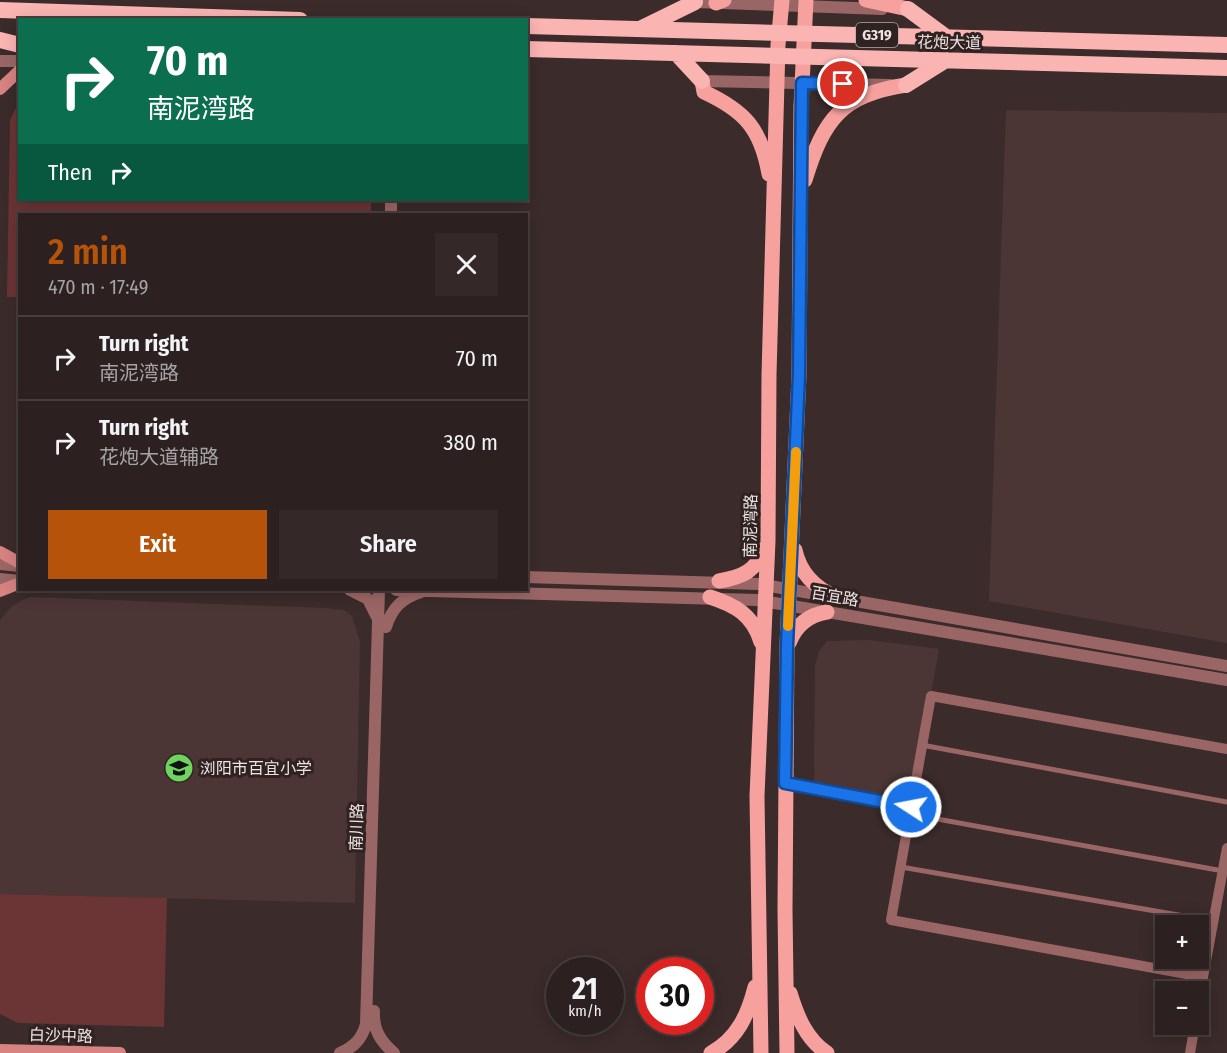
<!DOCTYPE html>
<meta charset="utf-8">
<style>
body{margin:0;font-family:"Fira Sans Condensed","Noto Sans SC",sans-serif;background:#342829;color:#f1f3f6;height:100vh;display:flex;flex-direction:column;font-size:22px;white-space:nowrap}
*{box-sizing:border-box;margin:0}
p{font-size:20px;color:#a6a3a5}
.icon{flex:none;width:33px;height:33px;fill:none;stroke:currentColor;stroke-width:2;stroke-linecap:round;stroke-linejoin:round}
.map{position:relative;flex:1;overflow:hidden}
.side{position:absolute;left:18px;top:213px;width:510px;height:378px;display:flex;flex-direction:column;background:#2c2020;border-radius:0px;box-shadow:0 3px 15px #0003,0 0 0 2px #483e3e}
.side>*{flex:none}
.top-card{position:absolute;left:18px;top:18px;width:510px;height:183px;border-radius:0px;box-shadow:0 3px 15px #0003,0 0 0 2px #483e3e;background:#0b6e4f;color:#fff;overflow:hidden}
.controls{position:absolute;left:1155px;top:915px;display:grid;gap:12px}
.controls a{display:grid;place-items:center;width:54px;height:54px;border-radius:0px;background:#2c2020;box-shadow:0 3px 15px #0003,0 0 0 2px #483e3e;font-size:30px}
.speed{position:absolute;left:546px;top:957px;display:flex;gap:12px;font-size:30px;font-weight:700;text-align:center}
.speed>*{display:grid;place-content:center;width:78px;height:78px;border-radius:50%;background:#2c2020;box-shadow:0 3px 15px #0003,0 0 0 2px #483e3e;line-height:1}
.speed small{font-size:15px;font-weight:400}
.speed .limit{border:9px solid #d22;background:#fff;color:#111}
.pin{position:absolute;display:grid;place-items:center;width:51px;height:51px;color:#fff;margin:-26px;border:3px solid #fff;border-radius:50%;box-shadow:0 2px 6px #0007}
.me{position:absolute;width:66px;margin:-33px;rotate:281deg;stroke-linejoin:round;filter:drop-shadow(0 0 4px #0008)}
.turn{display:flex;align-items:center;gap:21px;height:126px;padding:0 30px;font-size:27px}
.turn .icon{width:78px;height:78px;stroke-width:2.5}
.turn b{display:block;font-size:42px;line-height:51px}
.then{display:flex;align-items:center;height:57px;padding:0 30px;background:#0003;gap:12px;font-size:22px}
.round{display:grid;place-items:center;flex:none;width:63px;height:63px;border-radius:0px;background:#342829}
.overview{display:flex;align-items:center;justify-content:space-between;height:102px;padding:0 30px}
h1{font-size:36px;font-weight:600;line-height:45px;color:#b45309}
.cta{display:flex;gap:12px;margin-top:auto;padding:12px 30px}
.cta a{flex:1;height:69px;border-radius:0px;background:#b45309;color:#fff;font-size:24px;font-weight:600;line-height:69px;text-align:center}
.cta a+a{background:#342829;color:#f1f3f6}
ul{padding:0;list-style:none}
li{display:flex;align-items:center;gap:18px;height:84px;padding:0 30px;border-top:2px solid #483e3e}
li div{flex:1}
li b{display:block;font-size:22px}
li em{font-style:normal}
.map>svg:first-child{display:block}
.built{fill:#4c3635}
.green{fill:#6b3435}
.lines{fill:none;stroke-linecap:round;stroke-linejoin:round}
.service{stroke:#9a6665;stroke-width:5}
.minor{stroke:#9a6665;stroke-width:10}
.tertiary{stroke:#9a6665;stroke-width:12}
.secondary{stroke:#d68382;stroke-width:12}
.primary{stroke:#f7a19f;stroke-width:15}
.trunk{stroke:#fab4b2;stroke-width:16}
.route-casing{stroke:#114b97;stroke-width:15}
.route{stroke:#1a73e8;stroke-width:10}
.slow{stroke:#f59e0b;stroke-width:10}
.labels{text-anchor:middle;stroke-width:6;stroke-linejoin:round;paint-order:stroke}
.shield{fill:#302221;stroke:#b5a9a9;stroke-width:1.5}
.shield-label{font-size:15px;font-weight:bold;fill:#eee3e3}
.street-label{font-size:16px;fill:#eee3e3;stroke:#302221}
.poi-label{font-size:16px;fill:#eee3e3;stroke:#302221;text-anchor:start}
</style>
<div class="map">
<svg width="1227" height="1053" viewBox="0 0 1227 1053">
<rect width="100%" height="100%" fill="#3b2b2b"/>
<path class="built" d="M1006,110L1227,113V643L989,601Z
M29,597L327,608L344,610L352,616L360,642L355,903L0,894V620L12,606Z
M869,640L939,649L911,807L814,788L815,665L819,651L827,641Z"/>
<path class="green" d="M19,102L20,200H371V214H20L19,297H7L10,120Z
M0,894L167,898L164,1027L18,1023L0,1014Z"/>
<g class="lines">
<path class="service" d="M922,745L1227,802
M910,814L1223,871
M901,867L1213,921"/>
<path class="minor" d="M785,783L911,807
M1203,977L891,920L931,696L1227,749
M1198,1004L1227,848
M1190,1053L1195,1024"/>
<path class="tertiary" d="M695,2L882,9
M0,61H20
M702,81L890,85
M391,214V200
M0,564L20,566
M526,577L758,584L1227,666
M0,579L20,581
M350,590L368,599L377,617
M396,590L757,600L1227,680
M386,627C392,608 402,598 421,592
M374,1011C373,1029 380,1041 394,1053
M340,1053C354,1047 362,1039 366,1024L379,590"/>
<path class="secondary" d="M0,89L20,70
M0,552L20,563
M0,591L20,583
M0,1050L120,1053"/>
<path class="primary" d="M866,0L908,9
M716,3L724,0
M702,81L704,92C745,111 761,129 769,174
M805,180C824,119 841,95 906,85
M795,550C800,573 815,588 836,597
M719,581C743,577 756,571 765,548
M710,597C735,605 753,615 761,642
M789,643C796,625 808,615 827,612
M790,993C797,1016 806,1039 827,1053
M711,1053C737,1039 748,1015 755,987
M761,1053L757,796L768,541L769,375L778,45L782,0
M787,1053L785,910L787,645L799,375L801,107L806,0"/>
<path class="trunk" d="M908,9L946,37
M0,10L300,20
M526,26L1227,45
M642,28L695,2
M0,40L20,45
M526,49L1227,68
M676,53L702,81
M906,85L946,60"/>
</g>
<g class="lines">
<g class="route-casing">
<path id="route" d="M843,84L802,83L799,375L787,645L785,783L911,807"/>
</g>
<use href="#route" class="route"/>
<path class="slow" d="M788,626L796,452"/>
</g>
<defs>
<g id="school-disc" transform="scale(1.5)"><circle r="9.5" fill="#6fd360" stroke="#302221"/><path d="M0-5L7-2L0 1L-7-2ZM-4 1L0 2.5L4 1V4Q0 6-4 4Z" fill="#111"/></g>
</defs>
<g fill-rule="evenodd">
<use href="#school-disc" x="179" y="768"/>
</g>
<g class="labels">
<rect class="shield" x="856" y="23" width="42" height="24" rx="4.5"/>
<g class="shield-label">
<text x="877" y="40">G319</text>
</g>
<g class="street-label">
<text transform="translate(949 42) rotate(1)" y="6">花炮大道</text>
<text transform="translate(750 526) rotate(-89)" y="6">南泥湾路</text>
<text transform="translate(835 596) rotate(10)" y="6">百宜路</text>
<text transform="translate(356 827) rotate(-88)" y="6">南川路</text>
<text transform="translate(61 1035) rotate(2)" y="6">白沙中路</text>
</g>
<g class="poi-label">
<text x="200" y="774">浏阳市百宜小学</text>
</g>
</g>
</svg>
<div class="controls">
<a>+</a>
<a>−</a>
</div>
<div class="speed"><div>21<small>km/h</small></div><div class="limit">30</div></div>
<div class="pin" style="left:843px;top:84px;background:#d93025"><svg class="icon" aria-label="arrive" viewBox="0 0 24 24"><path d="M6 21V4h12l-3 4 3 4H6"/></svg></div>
<svg class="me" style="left:911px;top:807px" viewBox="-20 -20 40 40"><circle r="17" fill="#1a73e8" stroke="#fff" stroke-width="3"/><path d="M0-11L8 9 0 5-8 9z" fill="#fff"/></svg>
<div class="top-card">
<div class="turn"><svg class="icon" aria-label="right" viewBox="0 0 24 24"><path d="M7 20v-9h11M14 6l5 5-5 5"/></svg><div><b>70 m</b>南泥湾路</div></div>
<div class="then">Then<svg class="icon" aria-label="right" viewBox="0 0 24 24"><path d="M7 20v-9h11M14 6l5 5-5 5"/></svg></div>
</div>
<section class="side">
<div class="overview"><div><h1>2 min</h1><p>470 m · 17:49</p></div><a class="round"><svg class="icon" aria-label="close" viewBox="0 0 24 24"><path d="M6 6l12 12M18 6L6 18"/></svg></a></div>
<ul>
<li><svg class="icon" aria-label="right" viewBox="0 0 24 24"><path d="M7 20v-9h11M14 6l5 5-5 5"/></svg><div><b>Turn right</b><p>南泥湾路</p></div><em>70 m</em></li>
<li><svg class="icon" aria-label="right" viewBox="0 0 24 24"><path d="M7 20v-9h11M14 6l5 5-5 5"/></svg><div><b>Turn right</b><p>花炮大道辅路</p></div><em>380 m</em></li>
</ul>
<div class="cta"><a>Exit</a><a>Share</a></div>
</section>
</div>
